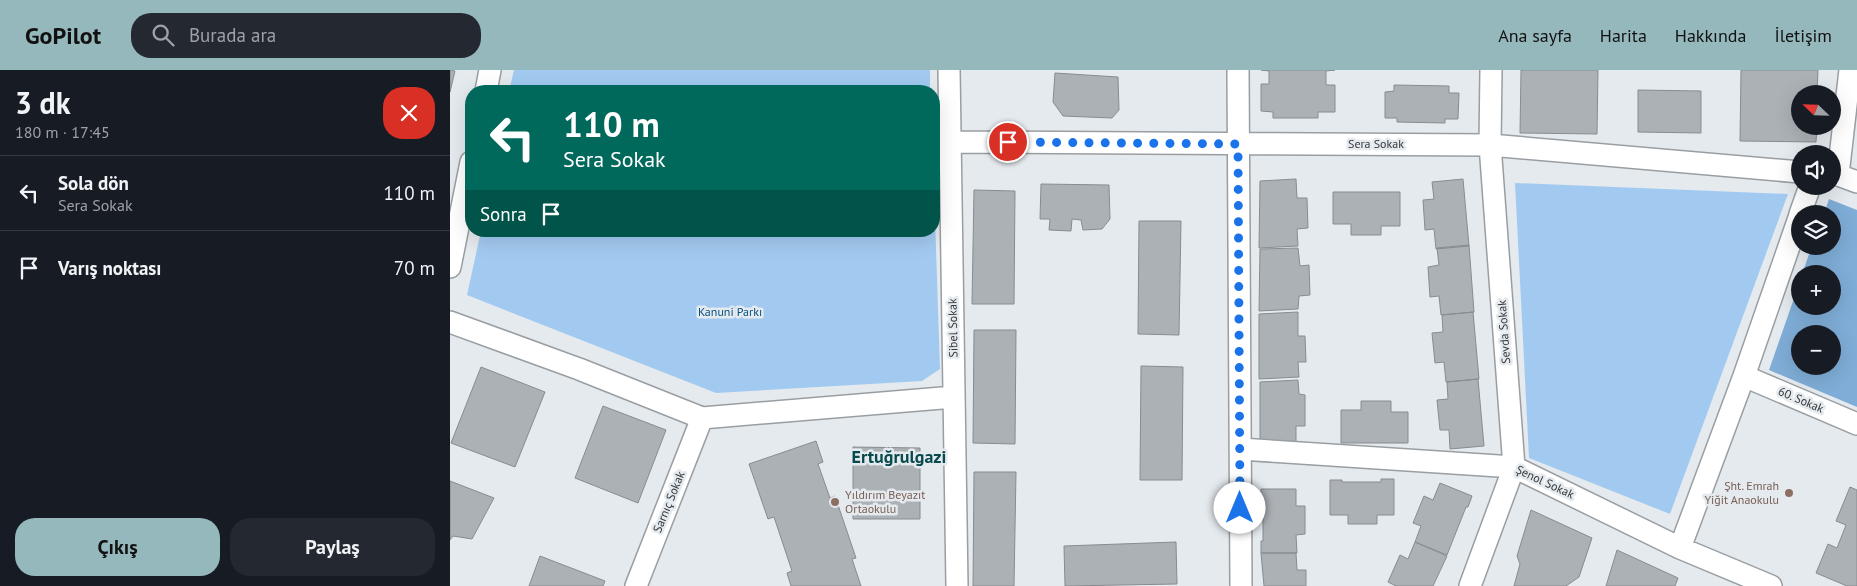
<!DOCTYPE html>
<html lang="tr">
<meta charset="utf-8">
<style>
body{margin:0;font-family:"PT Sans",sans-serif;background:#242831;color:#f1f3f6;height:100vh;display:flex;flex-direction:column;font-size:19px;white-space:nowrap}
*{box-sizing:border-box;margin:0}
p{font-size:16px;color:#9ea1a6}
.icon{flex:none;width:28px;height:28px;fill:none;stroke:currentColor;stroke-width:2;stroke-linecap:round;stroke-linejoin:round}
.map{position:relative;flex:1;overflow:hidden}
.side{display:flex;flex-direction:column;background:#171b24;width:450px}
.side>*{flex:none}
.top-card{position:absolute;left:15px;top:15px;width:475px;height:152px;border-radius:20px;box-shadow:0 5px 20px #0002;background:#00695c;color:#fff;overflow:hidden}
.needle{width:32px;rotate:293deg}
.fabs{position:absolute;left:1341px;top:15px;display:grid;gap:10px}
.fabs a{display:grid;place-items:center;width:50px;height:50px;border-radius:50%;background:#171b24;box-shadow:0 5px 20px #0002;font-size:25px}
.pin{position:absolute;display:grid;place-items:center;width:42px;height:42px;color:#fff;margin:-21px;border:2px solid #fff;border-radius:50%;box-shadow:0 1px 5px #0007}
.me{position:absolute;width:55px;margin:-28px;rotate:0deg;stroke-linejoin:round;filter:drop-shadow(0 0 4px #0008)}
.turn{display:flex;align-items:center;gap:18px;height:105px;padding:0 15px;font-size:22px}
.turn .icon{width:65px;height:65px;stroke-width:2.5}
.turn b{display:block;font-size:35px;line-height:42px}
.then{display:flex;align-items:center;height:48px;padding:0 15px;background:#0003;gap:10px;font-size:19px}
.round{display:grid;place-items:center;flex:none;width:52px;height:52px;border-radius:20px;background:#242831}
.headline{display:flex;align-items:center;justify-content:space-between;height:85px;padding:0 15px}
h1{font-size:30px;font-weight:600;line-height:38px}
.primary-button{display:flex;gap:10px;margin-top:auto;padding:10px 15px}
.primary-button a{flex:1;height:58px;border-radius:20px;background:#95b8bc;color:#111;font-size:20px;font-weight:600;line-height:58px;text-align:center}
.primary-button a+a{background:#242831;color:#f1f3f6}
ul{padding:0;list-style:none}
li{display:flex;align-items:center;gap:15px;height:75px;padding:0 15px;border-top:1px solid #363941}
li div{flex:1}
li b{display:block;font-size:19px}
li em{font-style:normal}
header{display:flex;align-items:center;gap:30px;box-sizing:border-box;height:70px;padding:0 25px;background:#95b8bc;color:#111}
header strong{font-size:24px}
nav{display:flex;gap:28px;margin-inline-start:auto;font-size:18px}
.search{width:350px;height:45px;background:#242831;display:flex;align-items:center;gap:12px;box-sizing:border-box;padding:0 18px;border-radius:20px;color:#9ea1a6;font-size:19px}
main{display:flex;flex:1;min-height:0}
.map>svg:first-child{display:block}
.green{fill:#a2caf0}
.forest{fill:#7fadd7;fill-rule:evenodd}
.building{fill:#acb1b6;stroke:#878c90}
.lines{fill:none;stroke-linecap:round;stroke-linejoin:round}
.minor-casing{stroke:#999ea2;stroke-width:24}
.minor{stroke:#fff;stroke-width:21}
.route{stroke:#1a73e8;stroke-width:9;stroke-dasharray:0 16.2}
.education-dot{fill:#8d6e63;stroke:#e5eaef;stroke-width:2}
.labels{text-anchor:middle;stroke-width:5;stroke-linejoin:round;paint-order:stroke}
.street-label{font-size:12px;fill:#37393b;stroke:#e5eaef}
.park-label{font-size:12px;fill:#035084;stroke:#e5eaef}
.education-label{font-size:12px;fill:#785e54;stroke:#e5eaef;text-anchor:end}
.district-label{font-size:18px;font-weight:bold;fill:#094a4d;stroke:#e5eaef}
</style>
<header>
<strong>GoPilot</strong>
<div class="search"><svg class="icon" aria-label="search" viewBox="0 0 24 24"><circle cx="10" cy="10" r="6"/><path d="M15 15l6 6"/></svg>Burada ara</div>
<nav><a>Ana sayfa</a><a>Harita</a><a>Hakkında</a><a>İletişim</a></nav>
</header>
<main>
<section class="side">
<div class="headline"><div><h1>3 dk</h1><p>180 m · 17:45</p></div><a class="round" style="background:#d93025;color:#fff"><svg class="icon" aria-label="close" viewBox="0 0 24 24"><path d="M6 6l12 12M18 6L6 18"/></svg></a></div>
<ul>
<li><svg class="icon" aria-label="left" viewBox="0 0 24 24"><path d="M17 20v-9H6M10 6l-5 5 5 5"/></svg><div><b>Sola dön</b><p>Sera Sokak</p></div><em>110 m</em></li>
<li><svg class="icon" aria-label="arrive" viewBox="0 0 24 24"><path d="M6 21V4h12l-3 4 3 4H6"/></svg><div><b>Varış noktası</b></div><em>70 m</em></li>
</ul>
<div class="primary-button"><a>Çıkış</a><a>Paylaş</a></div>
</section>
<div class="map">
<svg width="1407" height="516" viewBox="0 0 1407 516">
<rect width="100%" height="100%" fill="#e5eaef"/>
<path class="green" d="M64,0H480V21H59Z
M1065,113L1338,124L1220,444L1079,388Z
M484,117L490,299L472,311L266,323L17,225L31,161H484Z"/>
<path class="forest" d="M1379,129L1407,140V337L1319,300L1350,211V236H1382V204H1352L1362,176H1382V144H1374ZM1350,264H1382V296H1350Z"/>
<path class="building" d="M0,0L5,1L0,22Z
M811,0H885L876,1V15H885V42H868V48H823V42L811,41V14H819V1Z
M1071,0H1148L1147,64L1070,63Z
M1291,0H1368L1367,24H1350V56H1367L1366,72L1290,71Z
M605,3L668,7L669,40L662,48L613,46L603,32Z
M944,15L999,16V23H1009L1008,49H995V53L947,52V48H935V22L944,21Z
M1188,20L1251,21V63L1188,62Z
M846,109L847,128H857L858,158L847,159L848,176L809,178L810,111Z
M1013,109L1019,176L986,179L984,159L975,160L973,130L984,129L982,112Z
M591,114L659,115L660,149L652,159L633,160L631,150L622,149L621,161L599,160L600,149H590Z
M524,120L565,121L564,234H522Z
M883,122H950V156H931V165H901V154H883Z
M689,151H731L729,265L688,264Z
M1019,175L1024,242L991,245L989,226L980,227L978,197L989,195L987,178Z
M848,178L850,196L859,195L860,225L849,226L848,239L809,241L810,179Z
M848,242V266H855L856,292H848L849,307L809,309V244Z
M1023,242L1029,309L996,312L994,292L985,293L982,263L993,262L992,245Z
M524,260H566L565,374L523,373Z
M691,296L733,297L732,410H690Z
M31,297L95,322L65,397L1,373Z
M1028,309L1034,376L1000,379L999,360H990L987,330L998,329L997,312Z
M848,310L849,324L855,325V356H846V376L810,374V312Z
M911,331H941V342H958V373H891V340H911Z
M153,336L216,360L188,433L125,408Z
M366,371L373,392L368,394L380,428L385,426L406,488L402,489L411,516H341L337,503L342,501L324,447L318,449L299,394Z
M403,377L470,378V449H403Z
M524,402H566L564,516H523Z
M931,409H944V445H927V454H898V445H880V410H892V412H931Z
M0,411L44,428L22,469L3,466L0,470Z
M990,413L1022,426L1018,437H1016L997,485L965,472L971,456L963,453L974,426L983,430Z
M1400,417L1407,420V516H1397L1366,503L1378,474L1387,478L1396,455L1386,451Z
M811,419H846V436H855V464L846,465L847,483H811V471H813V432H811Z
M1081,440L1142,468L1129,507L1116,516H1064L1070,494L1067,486Z
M726,472L727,514L615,516L614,476Z
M965,472L997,486L983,516H946L938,512L950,485L958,489Z
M1167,480L1228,508L1225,516H1156Z
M811,483H846L847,500H856V516H814Z
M90,486L155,511L153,516H79Z"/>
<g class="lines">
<g class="minor-casing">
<path id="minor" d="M499,0L507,516
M788,0L791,516
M36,21L40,0
M500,72L1040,75L1350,102
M1382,104L1388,105L1407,112
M1388,105L1400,0
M1350,144L1360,116
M0,197L21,92
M0,252L129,299L252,348L504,327
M1294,306L1407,354
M790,379L1064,397L1230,478L1321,516
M1230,478L1294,306L1350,145
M186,516L252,348
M1020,516L1064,397L1040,75L1041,0"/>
</g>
<use href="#minor" class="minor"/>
</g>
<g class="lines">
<path class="route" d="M558,72L788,74L790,438"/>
</g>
<g class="education-dot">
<circle cx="1339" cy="423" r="5"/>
<circle cx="385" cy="432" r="5"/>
</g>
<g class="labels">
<g class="street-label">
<text x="926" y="78">Sera Sokak</text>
<text transform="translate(503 258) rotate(-91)" y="4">Sibel Sokak</text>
<text transform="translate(1054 262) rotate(-94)" y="4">Sevda Sokak</text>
<text transform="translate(1351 330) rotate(23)" y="4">60. Sokak</text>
<text transform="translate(1095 412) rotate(25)" y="4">Şenol Sokak</text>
<text transform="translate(219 432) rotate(-68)" y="4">Sarnıç Sokak</text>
</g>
<g class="park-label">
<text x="280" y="246">Kanuni Parkı</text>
</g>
<g class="education-label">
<text x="1329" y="420">Şht. Emrah<tspan x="1329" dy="14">Yiğit Anaokulu</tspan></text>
<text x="395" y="429" text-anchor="start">Yıldırım Beyazıt<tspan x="395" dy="14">Ortaokulu</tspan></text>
</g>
<g class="district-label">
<text x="449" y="393">Ertuğrulgazi</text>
</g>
</g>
</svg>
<div class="fabs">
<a><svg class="needle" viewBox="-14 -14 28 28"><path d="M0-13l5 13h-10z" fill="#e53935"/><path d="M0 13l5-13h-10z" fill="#9ea1a6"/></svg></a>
<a><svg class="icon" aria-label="sound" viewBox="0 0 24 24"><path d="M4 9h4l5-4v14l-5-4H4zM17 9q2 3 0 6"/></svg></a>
<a><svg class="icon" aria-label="layers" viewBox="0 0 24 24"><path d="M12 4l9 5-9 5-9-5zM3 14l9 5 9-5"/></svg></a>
<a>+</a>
<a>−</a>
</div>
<div class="pin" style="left:558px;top:72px;background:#d93025"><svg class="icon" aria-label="arrive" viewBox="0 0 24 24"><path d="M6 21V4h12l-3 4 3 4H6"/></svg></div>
<svg class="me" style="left:790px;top:438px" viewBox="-20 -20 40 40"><circle r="19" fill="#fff"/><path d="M0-13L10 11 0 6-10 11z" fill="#1a73e8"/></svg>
<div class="top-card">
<div class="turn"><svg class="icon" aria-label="left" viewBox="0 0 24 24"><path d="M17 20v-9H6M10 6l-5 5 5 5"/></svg><div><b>110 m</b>Sera Sokak</div></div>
<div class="then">Sonra<svg class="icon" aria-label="arrive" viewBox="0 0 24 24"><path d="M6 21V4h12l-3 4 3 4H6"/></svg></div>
</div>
</div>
</main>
